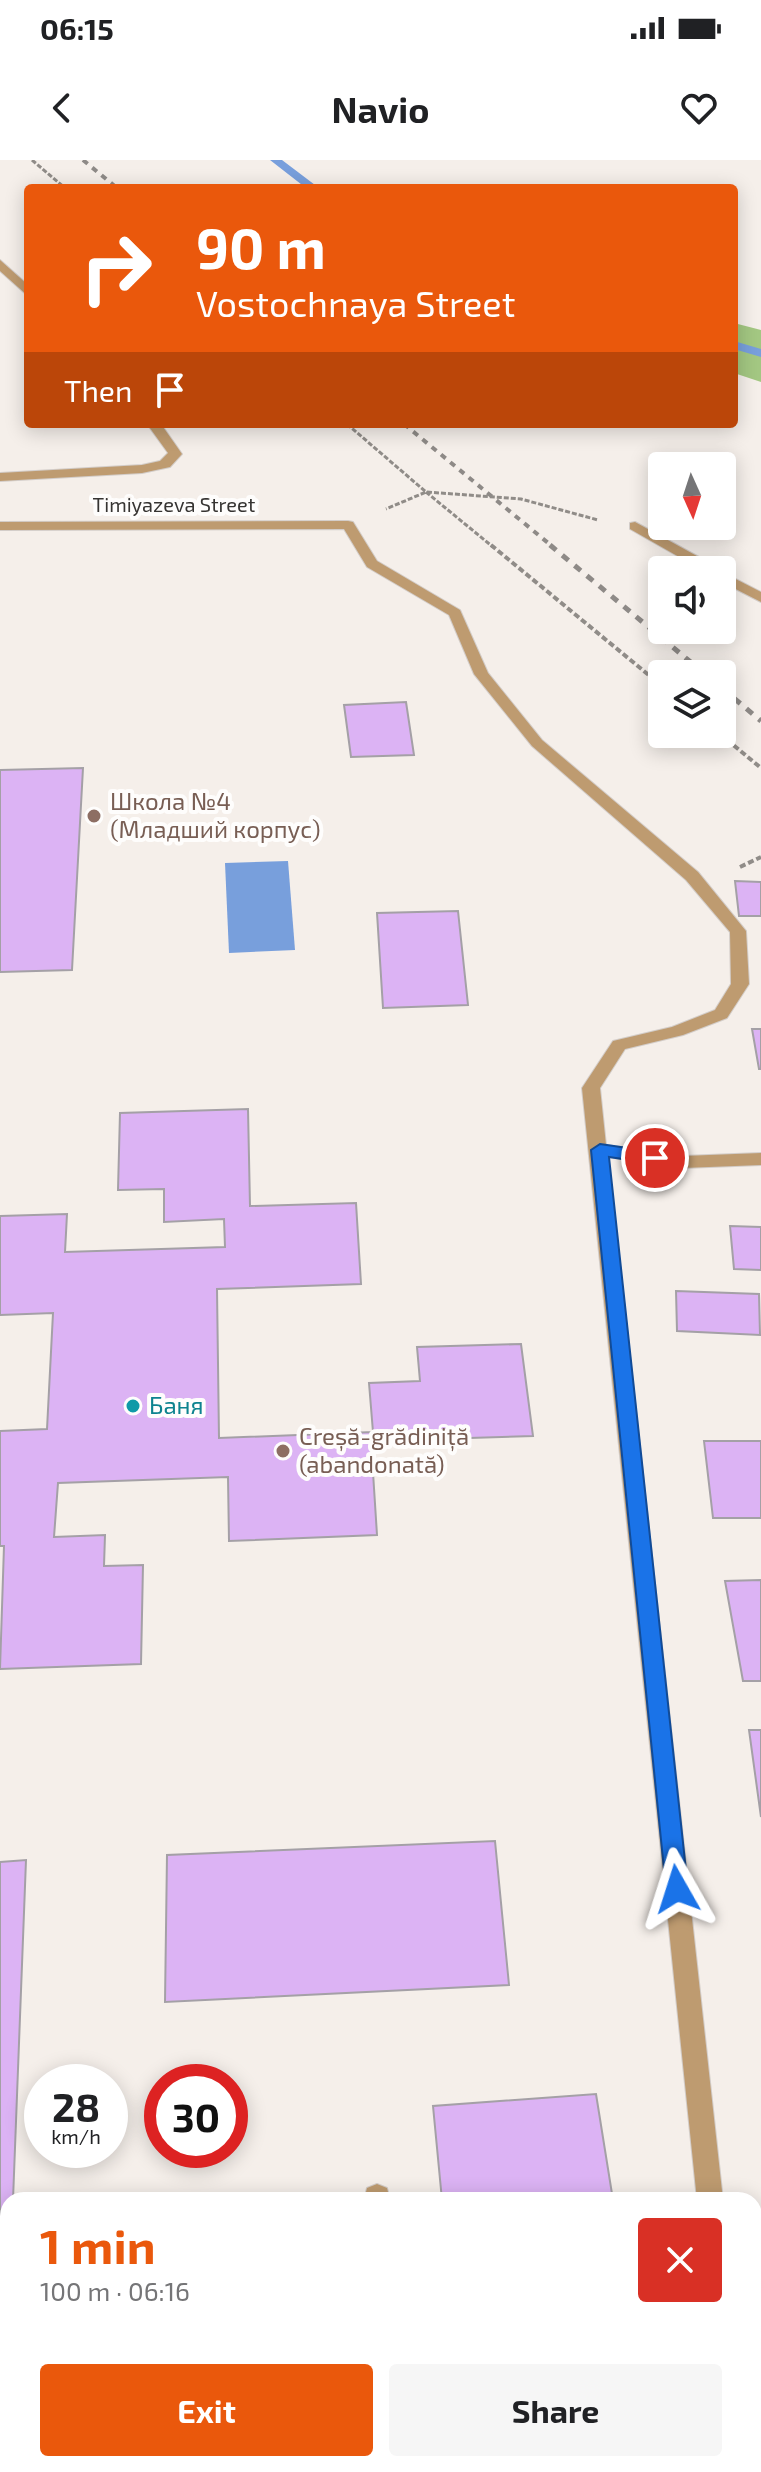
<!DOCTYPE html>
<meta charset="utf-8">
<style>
body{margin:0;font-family:"Exo 2",sans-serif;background:#f6f6f6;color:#202124;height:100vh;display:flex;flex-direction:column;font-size:30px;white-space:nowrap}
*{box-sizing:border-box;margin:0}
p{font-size:26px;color:#757577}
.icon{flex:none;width:44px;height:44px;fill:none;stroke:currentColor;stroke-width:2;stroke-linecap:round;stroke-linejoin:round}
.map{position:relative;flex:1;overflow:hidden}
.details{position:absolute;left:0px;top:2032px;width:762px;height:280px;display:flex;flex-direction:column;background:#fff;border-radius:24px 24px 0 0;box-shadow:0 4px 20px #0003}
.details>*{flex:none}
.banner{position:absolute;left:24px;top:24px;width:714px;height:244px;border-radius:8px;box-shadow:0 4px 20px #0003;background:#ea580c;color:#fff;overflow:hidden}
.needle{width:52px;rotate:177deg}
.fabs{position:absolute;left:648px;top:292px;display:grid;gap:16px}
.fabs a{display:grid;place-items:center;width:88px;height:88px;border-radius:8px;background:#fff;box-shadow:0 4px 20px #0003;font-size:40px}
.speed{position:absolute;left:24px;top:1904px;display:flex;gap:16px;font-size:40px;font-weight:700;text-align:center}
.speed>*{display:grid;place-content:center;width:104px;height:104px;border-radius:50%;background:#fff;box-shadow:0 4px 20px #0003;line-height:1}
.speed small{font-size:20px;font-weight:400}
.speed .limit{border:12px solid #d22;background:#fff;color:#111}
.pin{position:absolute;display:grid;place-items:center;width:68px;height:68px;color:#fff;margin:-34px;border:4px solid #fff;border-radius:50%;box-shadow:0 2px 8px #0007}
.me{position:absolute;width:88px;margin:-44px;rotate:354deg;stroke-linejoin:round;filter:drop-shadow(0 0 6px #0008)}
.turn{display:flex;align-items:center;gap:28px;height:168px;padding:0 40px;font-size:36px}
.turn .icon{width:104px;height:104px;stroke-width:2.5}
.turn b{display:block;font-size:56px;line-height:68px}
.then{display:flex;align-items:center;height:76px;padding:0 40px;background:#0003;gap:16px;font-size:30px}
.round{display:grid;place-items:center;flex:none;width:84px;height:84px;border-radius:8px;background:#f6f6f6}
.headline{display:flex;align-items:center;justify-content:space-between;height:136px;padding:0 40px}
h1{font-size:48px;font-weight:700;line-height:60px;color:#ea580c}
.cta{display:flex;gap:16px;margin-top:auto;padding:16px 40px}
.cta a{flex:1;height:92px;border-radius:8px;background:#ea580c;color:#fff;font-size:32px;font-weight:700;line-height:92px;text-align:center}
.cta a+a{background:#f6f6f6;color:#202124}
.status{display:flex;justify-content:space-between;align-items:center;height:56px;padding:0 40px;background:#fff;direction:ltr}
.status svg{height:22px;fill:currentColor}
header{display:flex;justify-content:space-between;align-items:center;height:104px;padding:0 40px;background:#fff;font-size:36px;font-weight:700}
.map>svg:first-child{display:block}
.forest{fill:#a3c782}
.water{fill:#789fdc}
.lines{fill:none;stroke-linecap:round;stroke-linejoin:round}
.stream{fill:#789fdc;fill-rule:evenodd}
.building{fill:#dcb3f4;stroke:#a4a0a6;stroke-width:2}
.minor-casing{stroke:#d3cdc9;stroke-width:2}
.path-far1{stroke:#908c88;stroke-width:3;stroke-dasharray:5 2;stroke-linecap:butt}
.path{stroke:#908c88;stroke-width:4;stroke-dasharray:6 3;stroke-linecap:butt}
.minor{fill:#be9b70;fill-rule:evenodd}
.rail-far1{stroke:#8e8a87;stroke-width:4;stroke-dasharray:6 6;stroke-linecap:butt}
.rail{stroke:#8e8a87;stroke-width:5;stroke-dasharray:8 8;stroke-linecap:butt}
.route{fill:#1a73e8;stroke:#114b97;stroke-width:2}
.education-dot{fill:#8d6e63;stroke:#fefdfc;stroke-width:3}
.culture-dot{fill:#0f9aa8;stroke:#fefdfc;stroke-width:3}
.labels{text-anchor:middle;stroke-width:8;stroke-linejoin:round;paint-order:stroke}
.far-street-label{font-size:20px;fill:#363432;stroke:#fefdfc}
.education-label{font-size:24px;fill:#785e54;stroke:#fefdfc;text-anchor:start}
.culture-label{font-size:24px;fill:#0d838f;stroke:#fefdfc;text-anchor:start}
</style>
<div class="status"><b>06:15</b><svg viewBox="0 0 49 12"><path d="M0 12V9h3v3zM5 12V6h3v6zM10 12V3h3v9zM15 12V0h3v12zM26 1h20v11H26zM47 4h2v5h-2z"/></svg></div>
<header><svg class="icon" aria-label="back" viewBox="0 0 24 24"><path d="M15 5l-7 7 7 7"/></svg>Navio<svg class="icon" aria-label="heart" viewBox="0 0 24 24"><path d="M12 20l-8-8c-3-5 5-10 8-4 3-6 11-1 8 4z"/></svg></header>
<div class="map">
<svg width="761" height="2312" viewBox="0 0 761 2312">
<rect width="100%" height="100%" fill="#f5efea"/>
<path class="forest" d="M734,163L761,170V222L734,213Z"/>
<path class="water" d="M288,701L295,790L229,793L225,703Z"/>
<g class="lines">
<path class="stream" d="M270,0H282L319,28H306Z
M734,181L761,189V197L734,189Z"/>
</g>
<path class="building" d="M406,542L414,595L351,597L344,545Z
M83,608L72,810L0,812V610Z
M735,721L761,722V756H739Z
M458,751L468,845L383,848L377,753Z
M752,869H761V909H759Z
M248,949L250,1046L356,1043L361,1124L217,1129L219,1278L373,1272L369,1223L420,1221L417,1187L521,1184L533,1276L371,1281L377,1375L229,1381L228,1317L58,1323L54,1377L105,1375L104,1406L143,1405L141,1504L0,1509L4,1386H0V1271L47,1269L53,1153L0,1155V1056L67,1054L65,1092L225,1087L224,1059L164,1062V1029L118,1030L120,953Z
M730,1066L761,1067V1110L734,1109Z
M676,1131L759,1134L760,1175L677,1171Z
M704,1281H761V1358H713Z
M761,1420V1521H743L725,1421Z
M749,1570H761V1657Z
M495,1681L509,1825L165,1842L167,1695Z
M26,1700L13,2040H8L6,2233L0,2234V1702Z
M596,1934L613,2040H442L433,1946Z
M77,2304H282L283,2312H77Z"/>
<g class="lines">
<g class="minor-casing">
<path id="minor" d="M0,100L28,125V136L0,111Z
M147,264H161L182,294L170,307L142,313L0,321V313L142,305L160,301L168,293Z
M348,361L353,362L377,401L460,450L488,513L542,580L698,712L746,771L749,824L727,858L683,875L625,889L600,928L606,985L683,996L761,993V1005L683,1008L608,997L723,2040H697L582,928L613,881L672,867L715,850L731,824L730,772L686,720L532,586L474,514L449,455L367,407L344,369L0,370V362Z
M635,362L717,407L719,410H702L630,369V363Z
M722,412L761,432V442L722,422Z
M377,2024L387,2028L390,2040H364L367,2028Z
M387,2304H415L416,2312H386Z
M724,2304H752L754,2312H724Z"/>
</g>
<path class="path-far1" d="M32,0L65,28
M347,264L426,332L386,349
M426,332L493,387
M427,332L521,339L598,360"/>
<path class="path" d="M491,385L662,526
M720,574L761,608
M740,707L761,697"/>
<use href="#minor" class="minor"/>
<path class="rail-far1" d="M83,0L117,28
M404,264L553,387"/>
<path class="rail" d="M550,385L705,514
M722,528L761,561"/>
</g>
<path class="route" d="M600,984L655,992L664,998L655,1004L609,997L688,1729L685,1736L677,1739L669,1736L666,1729L591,990Z"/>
<g class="education-dot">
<circle cx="94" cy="656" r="8"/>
<circle cx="283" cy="1291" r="8"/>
</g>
<circle class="culture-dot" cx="133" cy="1246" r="8"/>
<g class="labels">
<g class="far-street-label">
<text x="174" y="352">Timiyazeva Street</text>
</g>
<g class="education-label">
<text x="110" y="650">Школа №4<tspan x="110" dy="28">(Младший корпус)</tspan></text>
<text x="299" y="1285">Creșă-grădiniță<tspan x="299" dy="28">(abandonată)</tspan></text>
</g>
<g class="culture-label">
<text x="149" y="1254">Баня</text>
</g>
</g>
</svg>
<div class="fabs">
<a><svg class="needle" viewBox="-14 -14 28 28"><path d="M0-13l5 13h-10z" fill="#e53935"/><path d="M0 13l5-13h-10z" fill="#757577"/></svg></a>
<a><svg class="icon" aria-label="sound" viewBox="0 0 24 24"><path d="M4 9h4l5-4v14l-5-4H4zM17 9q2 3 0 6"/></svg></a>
<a><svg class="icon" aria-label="layers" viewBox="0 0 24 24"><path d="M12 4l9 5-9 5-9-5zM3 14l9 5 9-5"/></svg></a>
</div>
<div class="speed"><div>28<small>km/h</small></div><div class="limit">30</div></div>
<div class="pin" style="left:655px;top:998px;background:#d93025"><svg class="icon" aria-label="arrive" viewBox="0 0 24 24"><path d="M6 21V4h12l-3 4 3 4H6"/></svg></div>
<svg class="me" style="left:677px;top:1729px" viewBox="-20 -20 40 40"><path d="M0-17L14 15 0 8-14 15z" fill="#1a73e8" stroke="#fff" stroke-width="4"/></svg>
<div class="banner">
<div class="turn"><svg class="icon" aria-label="right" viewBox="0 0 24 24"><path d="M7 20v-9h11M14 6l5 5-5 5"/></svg><div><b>90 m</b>Vostochnaya Street</div></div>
<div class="then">Then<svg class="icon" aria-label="arrive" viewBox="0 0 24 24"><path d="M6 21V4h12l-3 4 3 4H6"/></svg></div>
</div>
<section class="details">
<div class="headline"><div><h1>1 min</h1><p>100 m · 06:16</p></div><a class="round" style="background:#d93025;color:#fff"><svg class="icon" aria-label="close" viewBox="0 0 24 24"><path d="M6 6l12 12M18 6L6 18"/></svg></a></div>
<div class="cta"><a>Exit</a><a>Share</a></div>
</section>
</div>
